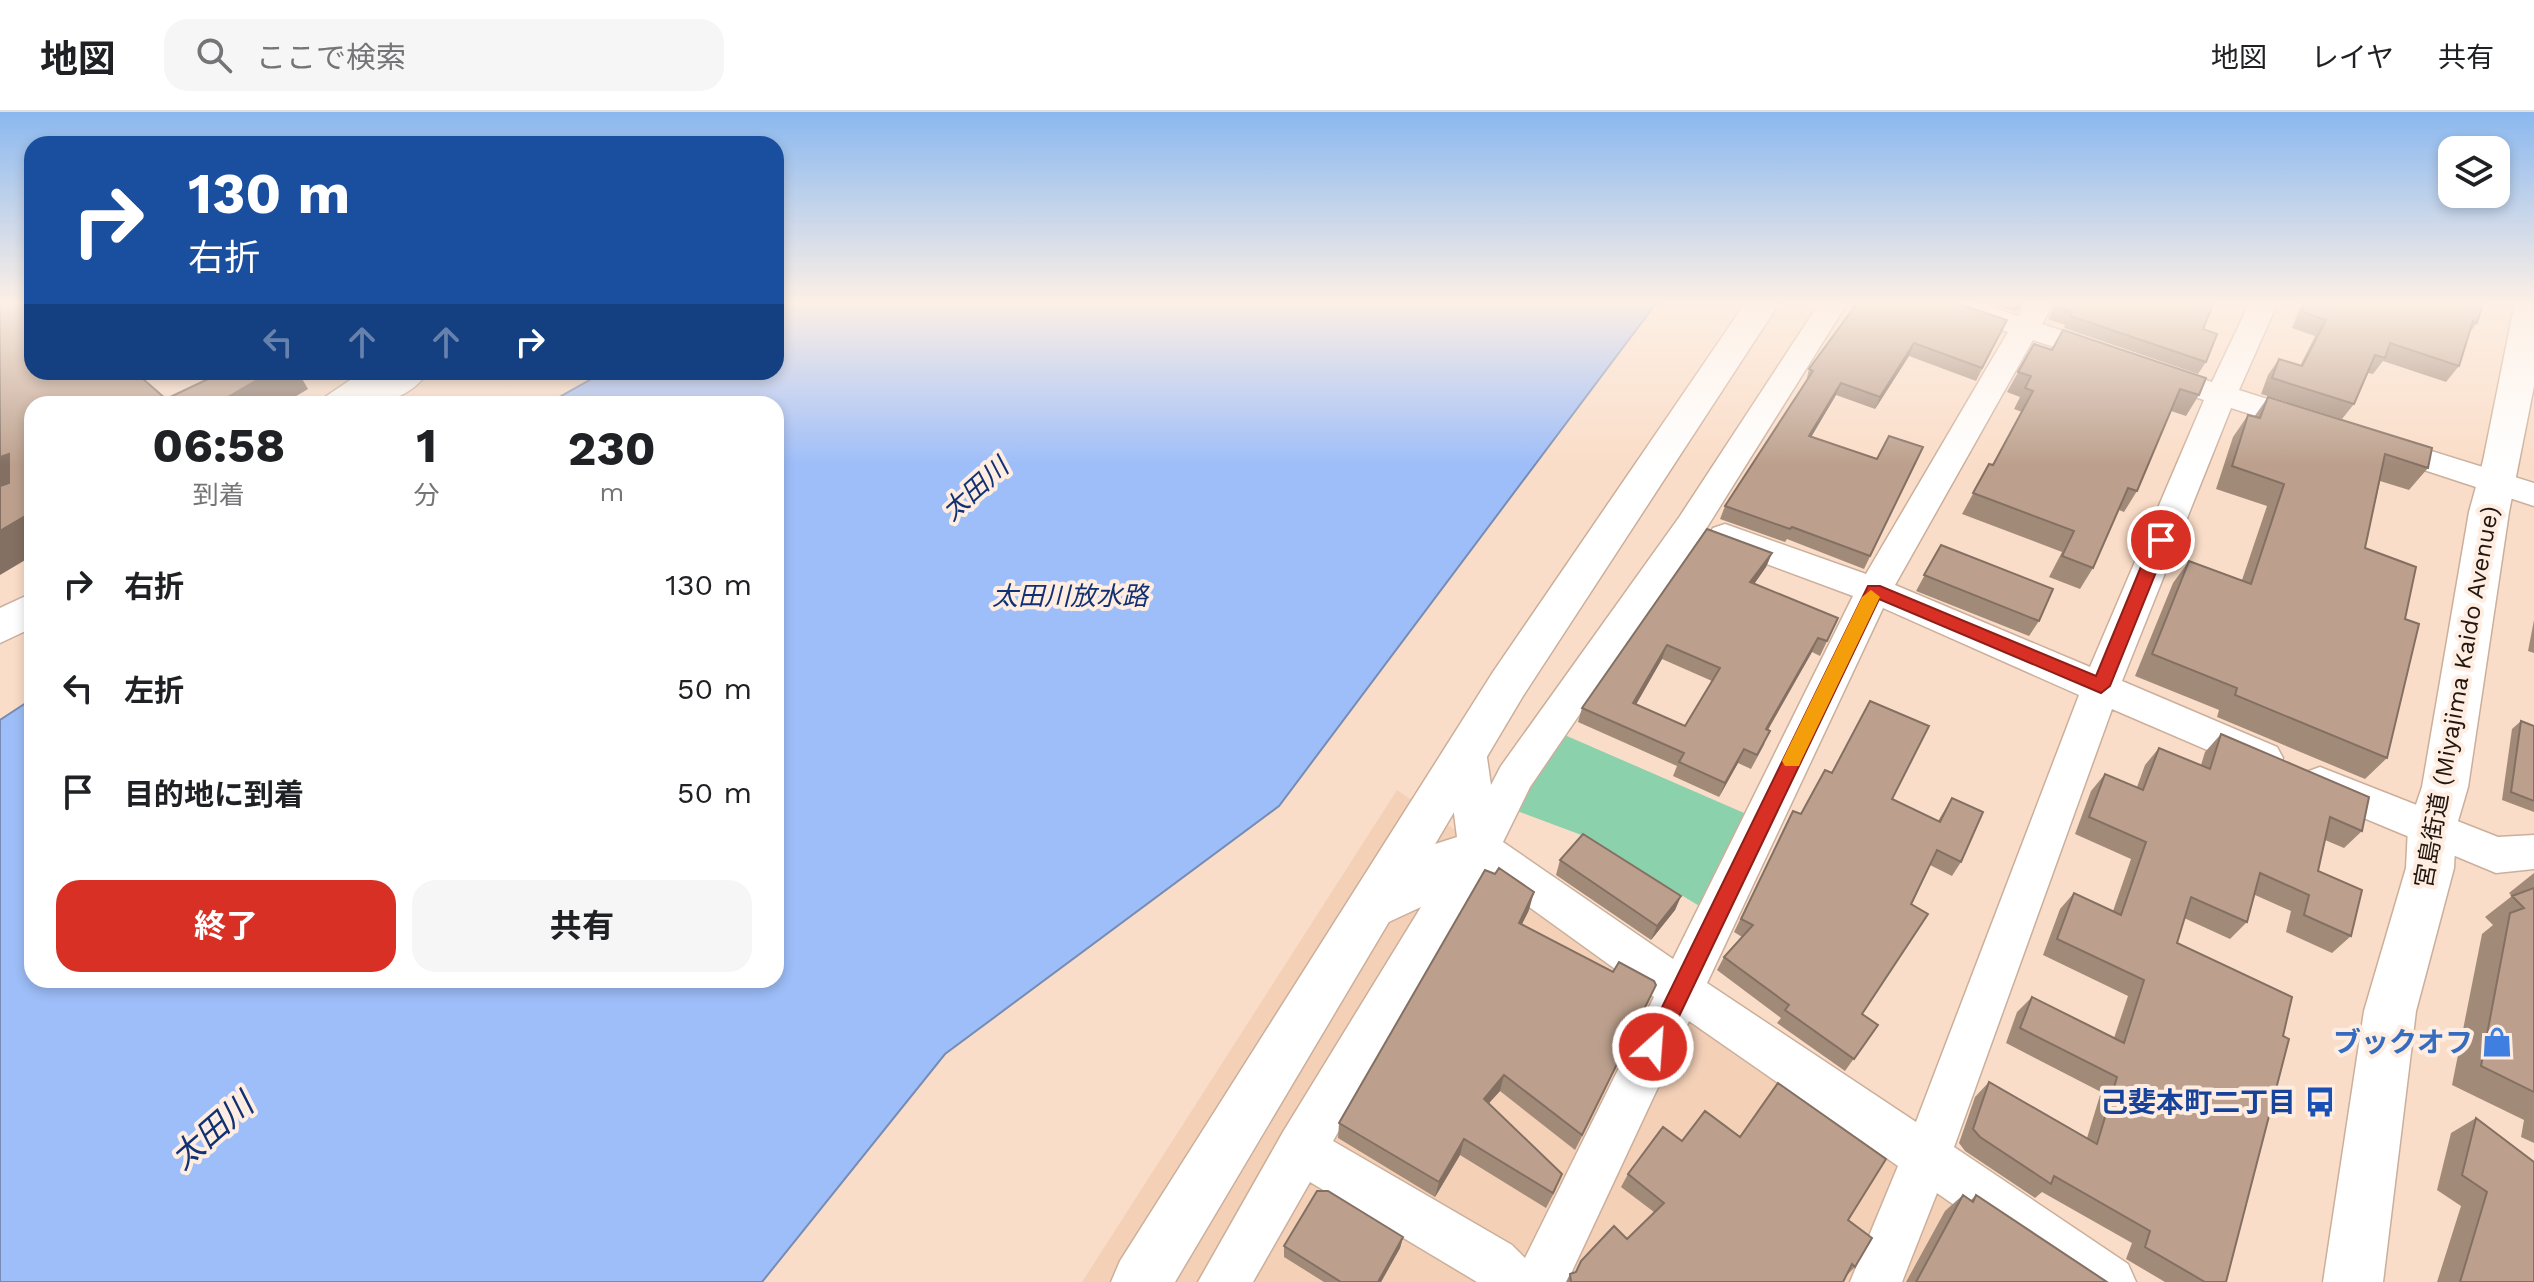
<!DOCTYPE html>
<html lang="ja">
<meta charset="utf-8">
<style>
body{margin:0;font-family:"Work Sans","Noto Sans JP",sans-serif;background:#f6f6f6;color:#202124;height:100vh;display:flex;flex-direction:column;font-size:30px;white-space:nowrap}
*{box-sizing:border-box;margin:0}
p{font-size:26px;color:#757577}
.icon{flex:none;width:44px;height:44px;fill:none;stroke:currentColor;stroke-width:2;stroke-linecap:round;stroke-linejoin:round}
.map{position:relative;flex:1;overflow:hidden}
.panel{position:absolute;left:24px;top:284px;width:760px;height:592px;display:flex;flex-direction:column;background:#fff;border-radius:24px;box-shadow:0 4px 12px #0003}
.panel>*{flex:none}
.top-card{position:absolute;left:24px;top:24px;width:760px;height:244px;border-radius:24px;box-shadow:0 4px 12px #0003;background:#1a4fa0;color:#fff;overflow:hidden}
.fabs{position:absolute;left:2438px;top:24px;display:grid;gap:16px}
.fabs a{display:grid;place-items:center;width:72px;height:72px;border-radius:16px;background:#fff;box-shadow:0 4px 12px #0003;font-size:40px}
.pin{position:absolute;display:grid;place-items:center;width:68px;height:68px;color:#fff;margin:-34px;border:4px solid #fff;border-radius:50%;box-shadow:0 2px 8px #0007}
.me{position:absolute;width:88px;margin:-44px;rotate:26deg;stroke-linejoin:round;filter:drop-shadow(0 0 6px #0008)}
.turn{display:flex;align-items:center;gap:28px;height:168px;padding:0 32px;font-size:36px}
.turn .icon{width:104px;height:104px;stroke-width:2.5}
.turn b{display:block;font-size:56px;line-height:68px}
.lanes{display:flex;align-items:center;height:76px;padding:0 32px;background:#0003;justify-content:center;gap:40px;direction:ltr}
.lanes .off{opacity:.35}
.eta{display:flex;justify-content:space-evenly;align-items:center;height:136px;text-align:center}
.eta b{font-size:48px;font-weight:700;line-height:56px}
.action{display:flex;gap:16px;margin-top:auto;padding:16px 32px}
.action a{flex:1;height:92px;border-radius:24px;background:#d93025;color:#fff;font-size:32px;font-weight:700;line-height:92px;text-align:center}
.action a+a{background:#f6f6f6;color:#202124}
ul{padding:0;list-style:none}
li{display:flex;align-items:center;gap:24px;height:104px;padding:0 32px}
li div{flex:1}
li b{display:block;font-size:30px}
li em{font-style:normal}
header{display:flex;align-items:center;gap:48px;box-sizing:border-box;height:112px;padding:0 40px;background:#fff;border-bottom:2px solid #e0e0e0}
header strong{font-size:38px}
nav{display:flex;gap:44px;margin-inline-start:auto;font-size:28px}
.search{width:560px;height:72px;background:#f6f6f6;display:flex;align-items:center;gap:20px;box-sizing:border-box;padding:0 28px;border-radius:24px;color:#757577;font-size:30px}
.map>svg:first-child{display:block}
.built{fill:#f4d0b7}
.green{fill:#8bd1ac}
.water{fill:#9ebef9;stroke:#788cb3;stroke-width:2}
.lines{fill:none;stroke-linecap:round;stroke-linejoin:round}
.minor-casing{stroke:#cbaf9b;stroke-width:3}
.tertiary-casing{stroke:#cbaf9b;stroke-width:3}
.minor{fill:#fff;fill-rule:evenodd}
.tertiary{fill:#fff;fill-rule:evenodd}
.wall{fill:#a28a79;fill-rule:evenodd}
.shaded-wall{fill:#847063}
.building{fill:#bca08d;stroke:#847063;stroke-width:2;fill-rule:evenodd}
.route{fill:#d93025;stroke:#8d1f18;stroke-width:2}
.slow{fill:#f59e0b}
.labels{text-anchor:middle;stroke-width:8;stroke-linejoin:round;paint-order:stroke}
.street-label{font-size:24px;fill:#211710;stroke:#feede0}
.water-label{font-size:26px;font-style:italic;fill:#103174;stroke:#feede0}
.near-shop-label{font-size:28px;font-weight:bold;fill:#366cbe;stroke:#feede0;text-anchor:end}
.near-transit-label{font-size:28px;font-weight:bold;fill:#164399;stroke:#feede0;text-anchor:end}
.near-water-label{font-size:32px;font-style:italic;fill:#103174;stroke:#feede0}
</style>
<header>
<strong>地図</strong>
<div class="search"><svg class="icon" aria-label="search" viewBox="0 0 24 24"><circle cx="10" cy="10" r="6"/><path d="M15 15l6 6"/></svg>ここで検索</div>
<nav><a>地図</a><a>レイヤ</a><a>共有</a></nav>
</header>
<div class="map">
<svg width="2534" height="1170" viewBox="0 0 2534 1170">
<rect width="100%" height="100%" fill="#faddc8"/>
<path class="built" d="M1397,678L2114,1170H1082Z"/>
<path class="green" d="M1560,621L1751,704L1701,795L1584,724L1517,699Z"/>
<path class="water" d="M776,190H1657L1279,694L945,942L762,1170H0V608L32,587V868H776V292H547L604,260H776Z"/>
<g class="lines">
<g class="minor-casing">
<path id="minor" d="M1820,190H1848L1704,420L1530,675L1503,730L1673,847L1853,484L1713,432L1708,424L1713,416L1725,412L1866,462L2008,220L1939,196L1935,190H1976L2018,204L2026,190H2054L2042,212L2116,237L2120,243L2116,249L2105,252L2033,228L1895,473L2090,555L2204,288L2186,282L2182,275L2186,268L2197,265L2212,270L2250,190H2278L2239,278L2321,304L2326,311L2321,318L2310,321L2231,296L2122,569L2277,635L2283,646L2277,657L2263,662L2112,597L1954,1035L2128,1152L2136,1170H2065L1937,1081L1902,1170H1850L1898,1054L1689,909L1567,1170H1477L1310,1070L1253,1170H1198L1283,1020L1421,795L1365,821L1350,815L1343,802L1350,789L1392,769L1429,734L1457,725L1446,639L1452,628L1466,623L1480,628L1486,639L1491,673L1501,654L1680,404ZM1883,496L2079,583L1916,1010L1707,871ZM1485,763L1654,885L1525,1146L1512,1133L1333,1029Z
M362,260H397L393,267L357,292H320L325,285Z
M2380,323L2534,371V394L2369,340L2364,333L2369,326Z
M2320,655L2498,725L2534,723V757L2496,761L2306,682L2300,671L2306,660Z"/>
</g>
<g class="tertiary-casing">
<path id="tertiary" d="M1746,190H1780L1523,584L1175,1170H1111L1120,1149L1493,560Z
M2515,190H2534V274L2509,400L2468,675L2456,716L2454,756L2416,899L2383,1170H2323L2364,899L2406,756L2408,716L2422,675L2469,400L2483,349Z
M385,260H428C407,291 374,292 341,292L346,284Z
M32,481V516L0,531V496Z"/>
</g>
<use href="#minor" class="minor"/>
<use href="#tertiary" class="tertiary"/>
</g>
<path class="wall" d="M1854,190H1953L2007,208L1976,269L1909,244L1875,297L1836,283L1811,325L1877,347L1923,335L1864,457L1787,427L1785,430L1720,407L1725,394L1806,270L1809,257L1853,196H1851Z
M1984,190H2024L2018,198L2013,199Z
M2056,190H2214L2203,217L2206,250L2198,262L2064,216L2065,213L2048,207L2056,191Z
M2302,190H2483L2477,211L2470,220L2459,254L2446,270L2383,249L2373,262L2368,261L2354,292L2342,307L2261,282L2268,263L2279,247L2300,254L2315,224L2292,216Z
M2034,232L2199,283L2186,304L2171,299L2137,379L2124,400L2119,398L2093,456L2080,477L2049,465L2062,440L1962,402L1989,352L1993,353L2022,300L2014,297L2020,285L2007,280Z
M2268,285L2428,356L2409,378L2380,369L2365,436L2405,507L2387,646L2365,667L2217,605L2219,598L2135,564L2173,471L2189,449L2242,468L2267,394L2216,377L2233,325L2248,303L2254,305Z
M1941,433L2039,509L2029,524L1916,479Z
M1772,441L1766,455L1754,472L1838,506L1820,544L1812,540L1768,618L1764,633L1751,657L1738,651L1719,685L1673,664L1677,654L1578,610L1582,596ZM1662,547L1712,569L1685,614L1636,592Z
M2534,508V541L2528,539Z
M2521,609L2534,614V700L2502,688L2512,617Z
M2221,622L2362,719L2344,736L2325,728L2318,759L2351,824L2332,841L2286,820L2291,799L2255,783L2247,810L2230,827L2184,806L2177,831L2226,1170H2165L2126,1147L2132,1131L2042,1080L2035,1086L1965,1039L1959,1031L1975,985L1989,970L2087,1026L2101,980L2006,931L2017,900L2032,885L2114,926L2128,884L2043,843L2060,797L2074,781L2113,799L2131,747L2075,722L2091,679L2105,662L2137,675L2145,653L2159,636L2201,653L2205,640Z
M1952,686L1961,750L1952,764L1930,753L1862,902L1878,913L1845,959L1777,911L1781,906L1717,858L1724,845L1742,825L1734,820L1793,699L1801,702L1892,687L1938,709Z
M1560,748L1681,784L1675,798L1651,828L1556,763Z
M2534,761V1031L2521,1025L2524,1008L2452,973L2482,822L2493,813L2485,805L2512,784L2509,781Z
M1529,798L1522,812L1613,860L1656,873L1575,1038L1500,979L1489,991L1556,1077L1546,1096L1460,1043L1435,1085L1338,1026L1339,1011Z
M2476,1006L2534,1170H2437L2461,1094L2437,1078L2451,1021Z
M1682,1029L1848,1108L1855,1155L1847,1163L1843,1170H1566L1570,1162L1575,1161L1581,1149L1627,1127L1654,1100L1621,1075L1628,1062Z
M1963,1083L1971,1088L1976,1083L2107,1170H1906L1945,1099Z
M1403,1125L1400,1136L1381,1170H1324L1284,1145V1134Z"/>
<path class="shaded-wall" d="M2018,190H2024L2018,198L2013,199Z
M1914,231L1909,244L1875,297L1880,285Z
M271,260H298L308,277L283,292H216Z
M1841,271L1836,283L1804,337L1809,324Z
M9,342L32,368L0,381V345Z
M32,400V444L0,463V419Z
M1772,441L1766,455L1745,485L1750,470Z
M1818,526L1812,540L1760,631L1766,617Z
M1667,533L1662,547L1629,605L1633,591Z
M1744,637L1738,651L1719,685L1725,671Z
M1534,780L1529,798L1514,828L1519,811Z
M1681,784L1675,798L1651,828L1657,814Z
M1656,873L1648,890L1575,1038L1582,1023Z
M1504,963L1500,979L1479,1002L1484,987Z
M1464,1027L1460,1043L1435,1085L1439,1070Z
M1403,1125L1400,1136L1381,1170H1378Z"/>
<path class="building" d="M0,190H32V260H135L166,287L208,267H227L240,260H271L216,292H32V400L0,419V374L9,371V342L0,345Z
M1858,190H1953L2007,208L1982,256L1914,231L1880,285L1841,271L1809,324L1877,347L1889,324L1923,335L1870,444L1792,415L1790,417L1725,394L1813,259L1809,257Z
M2057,190H2214L2203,217L2217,222L2206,250L2070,204L2072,200L2054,195Z
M2306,190H2483L2477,211L2473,209L2459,254L2390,231L2385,246L2375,243L2354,292L2272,266L2279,247L2302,254L2326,208L2302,200Z
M2063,218L2206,266L2199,283L2180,277L2137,379L2128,376L2093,456L2062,444L2074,419L1973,381L1989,352L1993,353L2033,279L2025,276L2031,264L2018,260L2034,232L2052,238Z
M2268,285L2432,336L2428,356L2385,342L2365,436L2416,455L2405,507L2419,512L2387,646L2235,583L2237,576L2152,542L2189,449L2251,472L2284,372L2232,354L2248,303L2260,306Z
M1707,417L1772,441L1750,470L1838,506L1827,529L1818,526L1766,617L1770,619L1757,643L1744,637L1725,671L1679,650L1684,641L1582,596ZM1667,533L1720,556L1685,614L1633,591Z
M1941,433L2053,477L2039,509L1924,463Z
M1870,589L1929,614L1892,687L1940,710L1952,686L1983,700L1961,750L1937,738L1911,792L1928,802L1862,902L1878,913L1854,947L1785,898L1789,893L1724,845L1753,813L1741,807L1793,699L1801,702L1825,658L1832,661Z
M2521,609L2534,614V689L2511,680Z
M2221,622L2369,685L2362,719L2330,705L2318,759L2362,778L2351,824L2304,803L2309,783L2260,761L2247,810L2191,785L2177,831L2292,885L2283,924L2289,927L2226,1170H2205L2145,1135L2150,1119L2054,1064L2051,1072L1980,1025L1973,1017L1989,970L2097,1032L2117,965L2020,916L2032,885L2124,931L2144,868L2057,827L2074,781L2121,803L2146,730L2089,705L2105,662L2143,678L2159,636L2210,657Z
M1583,722L1681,784L1657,814L1560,748Z
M1499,756L1534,780L1519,811L1613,860L1619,850L1654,869L1656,873L1582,1023L1504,963L1484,987L1562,1062L1553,1081L1464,1027L1439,1070L1339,1011L1485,758L1495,762Z
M2534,776V980L2481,954L2510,801L2524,796L2512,784Z
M1778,971L1886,1047L1848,1108L1872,1126L1855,1155L1852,1152L1843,1170H1571L1570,1162L1576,1160L1581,1149L1614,1114L1627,1127L1664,1091L1628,1062L1663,1015L1682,1029L1705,999L1740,1025Z
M2476,1006L2534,1050V1170H2460L2487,1080L2462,1063Z
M1317,1079H1328L1403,1125L1378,1170H1341L1284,1134Z
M1963,1083L1973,1090L1976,1083L2107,1170H1916Z"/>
<linearGradient id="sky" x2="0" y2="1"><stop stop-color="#8ab8ef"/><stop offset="0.54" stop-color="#fdf0e6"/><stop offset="1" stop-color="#fdf0e6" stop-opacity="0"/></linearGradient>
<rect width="2534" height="353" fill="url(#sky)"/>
<path class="route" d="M2161,423L2169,428L2110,574L2101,581L1879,487L1661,942L1653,945L1646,942L1642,935L1646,928L1868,474H1880L2096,564L2152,428Z"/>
<path class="slow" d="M1871,478L1880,485L1801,649L1799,654H1785L1782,649L1862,485Z"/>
<defs>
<g id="shop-bare" transform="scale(2.4)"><path d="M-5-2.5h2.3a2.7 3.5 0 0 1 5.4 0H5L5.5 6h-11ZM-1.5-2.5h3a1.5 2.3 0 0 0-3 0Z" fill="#3f7fe0" stroke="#feede0" stroke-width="2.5" paint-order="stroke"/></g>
<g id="bus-bare" transform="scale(2.4)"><path d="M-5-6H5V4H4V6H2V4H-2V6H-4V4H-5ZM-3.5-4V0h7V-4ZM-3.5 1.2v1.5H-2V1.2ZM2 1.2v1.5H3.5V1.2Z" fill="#1a4fb4" stroke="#feede0" stroke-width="2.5" paint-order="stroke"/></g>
</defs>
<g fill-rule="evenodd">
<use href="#shop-bare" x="2497" y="930"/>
<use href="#bus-bare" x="2320" y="990"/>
</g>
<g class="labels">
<g class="street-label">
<text transform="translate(2457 585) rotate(-80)" y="8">宮島街道 (Miyajima Kaido Avenue)</text>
</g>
<g class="water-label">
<text transform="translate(975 377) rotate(-42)" y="9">太田川</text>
<text x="1070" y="493">太田川放水路</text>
</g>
<g class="near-shop-label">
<text x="2473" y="940">ブックオフ</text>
</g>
<g class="near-transit-label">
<text x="2296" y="1000">己斐本町二丁目</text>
</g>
<g class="near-water-label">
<text transform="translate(212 1019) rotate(-41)" y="11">太田川</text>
</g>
</g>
</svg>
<div class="fabs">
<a><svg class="icon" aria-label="layers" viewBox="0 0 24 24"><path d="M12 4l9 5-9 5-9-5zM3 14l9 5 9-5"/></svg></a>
</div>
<div class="pin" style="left:2161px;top:428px;background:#d93025"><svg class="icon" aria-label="arrive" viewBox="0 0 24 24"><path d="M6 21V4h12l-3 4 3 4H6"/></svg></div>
<svg class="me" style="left:1653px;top:935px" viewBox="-20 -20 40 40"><circle r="17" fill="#d93025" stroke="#fff" stroke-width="3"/><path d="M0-11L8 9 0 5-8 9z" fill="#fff"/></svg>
<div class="top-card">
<div class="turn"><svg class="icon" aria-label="right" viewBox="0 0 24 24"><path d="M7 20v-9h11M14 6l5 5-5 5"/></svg><div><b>130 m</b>右折</div></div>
<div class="lanes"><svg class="icon off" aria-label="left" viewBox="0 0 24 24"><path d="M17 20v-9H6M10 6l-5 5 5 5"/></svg><svg class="icon off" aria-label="ahead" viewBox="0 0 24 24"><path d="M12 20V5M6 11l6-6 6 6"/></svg><svg class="icon off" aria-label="ahead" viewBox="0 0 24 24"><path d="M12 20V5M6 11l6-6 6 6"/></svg><svg class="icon" aria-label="right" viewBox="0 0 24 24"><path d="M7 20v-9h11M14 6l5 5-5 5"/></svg></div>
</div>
<section class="panel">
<div class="eta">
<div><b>06:58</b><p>到着</p></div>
<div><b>1</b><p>分</p></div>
<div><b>230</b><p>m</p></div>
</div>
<ul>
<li><svg class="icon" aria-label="right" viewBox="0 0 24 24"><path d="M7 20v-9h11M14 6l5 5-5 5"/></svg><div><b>右折</b></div><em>130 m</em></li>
<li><svg class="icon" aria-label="left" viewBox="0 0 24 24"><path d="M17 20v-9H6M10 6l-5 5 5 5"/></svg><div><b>左折</b></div><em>50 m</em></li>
<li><svg class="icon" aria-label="arrive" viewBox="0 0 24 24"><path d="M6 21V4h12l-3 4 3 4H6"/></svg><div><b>目的地に到着</b></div><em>50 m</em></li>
</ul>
<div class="action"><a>終了</a><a>共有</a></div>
</section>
</div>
